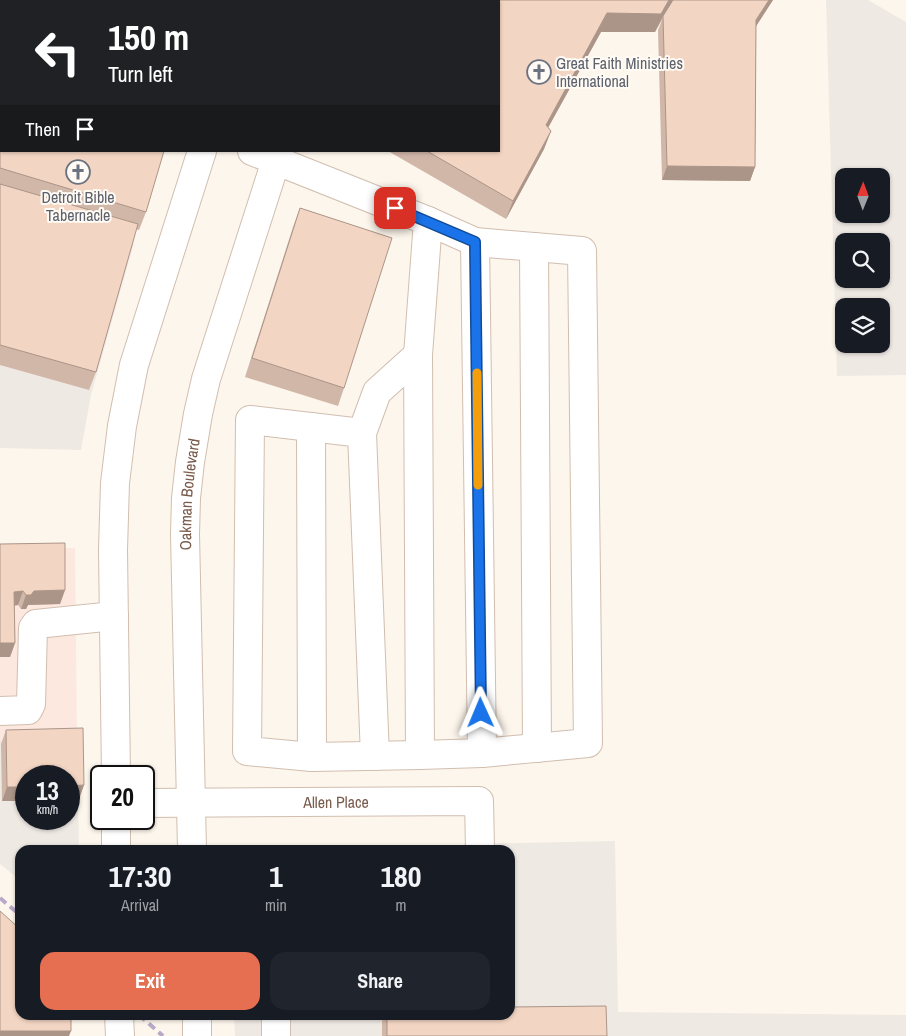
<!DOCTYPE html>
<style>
body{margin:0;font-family:"Archivo Narrow",sans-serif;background:#20242c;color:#f1f3f6;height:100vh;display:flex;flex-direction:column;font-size:19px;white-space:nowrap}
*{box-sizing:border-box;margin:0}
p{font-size:16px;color:#9ea1a6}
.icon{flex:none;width:28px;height:28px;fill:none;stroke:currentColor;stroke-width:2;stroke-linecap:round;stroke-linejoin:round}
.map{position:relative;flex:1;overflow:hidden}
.panel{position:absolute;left:15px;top:845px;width:500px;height:175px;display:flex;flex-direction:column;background:#171b24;border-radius:15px;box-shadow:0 1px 4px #0004}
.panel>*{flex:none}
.guide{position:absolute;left:0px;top:0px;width:500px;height:152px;box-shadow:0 1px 4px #0004;background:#202124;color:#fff;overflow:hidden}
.needle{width:32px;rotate:1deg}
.controls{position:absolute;left:835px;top:168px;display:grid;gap:10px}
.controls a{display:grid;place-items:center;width:55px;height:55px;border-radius:10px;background:#171b24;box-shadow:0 1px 4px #0004;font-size:25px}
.speed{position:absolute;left:15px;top:765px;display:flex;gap:10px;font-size:25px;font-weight:700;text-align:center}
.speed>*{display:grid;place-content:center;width:65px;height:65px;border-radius:50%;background:#171b24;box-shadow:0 1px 4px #0004;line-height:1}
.speed small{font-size:12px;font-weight:400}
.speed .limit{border:2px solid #111;border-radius:8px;background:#fff;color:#111}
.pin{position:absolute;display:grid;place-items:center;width:42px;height:42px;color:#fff;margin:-21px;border-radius:10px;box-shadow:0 2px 8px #0006}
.me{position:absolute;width:55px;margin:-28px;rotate:359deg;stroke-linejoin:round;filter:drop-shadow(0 0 4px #0008)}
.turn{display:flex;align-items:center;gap:18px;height:105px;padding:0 25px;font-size:22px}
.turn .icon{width:65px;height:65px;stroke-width:2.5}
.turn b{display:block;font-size:35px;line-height:42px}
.then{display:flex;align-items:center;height:48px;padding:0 25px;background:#0003;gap:10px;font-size:19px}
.eta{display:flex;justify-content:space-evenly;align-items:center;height:85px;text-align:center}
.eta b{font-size:30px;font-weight:700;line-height:35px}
.cta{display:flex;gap:10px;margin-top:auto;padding:10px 25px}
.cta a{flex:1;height:58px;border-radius:15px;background:#e76f51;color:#fff;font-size:20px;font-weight:700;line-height:58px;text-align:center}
.cta a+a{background:#20242c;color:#f1f3f6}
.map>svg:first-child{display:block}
.commercial{fill:#fde8e0}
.industrial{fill:#efe9e4;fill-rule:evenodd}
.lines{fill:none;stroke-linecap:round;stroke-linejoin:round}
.minor-casing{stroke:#d1beb0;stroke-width:30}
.minor{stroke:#fff;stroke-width:28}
.rail{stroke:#b9a8c9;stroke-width:4;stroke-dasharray:8 5;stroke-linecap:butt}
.wall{fill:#d1b7a8}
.shaded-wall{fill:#aa9588}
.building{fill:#f3d5c3;stroke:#aa9588}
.route-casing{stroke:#114b97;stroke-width:12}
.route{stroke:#1a73e8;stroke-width:9}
.slow{stroke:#f59e0b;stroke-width:9}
.labels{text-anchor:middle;stroke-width:4;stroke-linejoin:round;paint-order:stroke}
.worship-label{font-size:16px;fill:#5b616d;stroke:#fffaf3;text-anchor:start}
.street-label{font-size:16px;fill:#7a5c4d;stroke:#fffaf3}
</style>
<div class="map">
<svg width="906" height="1036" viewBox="0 0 906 1036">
<rect width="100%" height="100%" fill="#fdf6ec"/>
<path class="commercial" d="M0,548H75L77,739L0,741Z"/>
<path class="industrial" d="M826,0H868L906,22V375L837,376ZM844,176H881V214H844ZM844,241H881V279H844ZM844,306H881V344H844Z
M0,207L134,243L91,395L81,450L0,448Z
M77,739L79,850H20V880L0,864V741ZM26,776H69V819H26Z
M615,841L618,1012L906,1015V1036H235L234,1015H510V850H464V844Z"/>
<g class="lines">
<g class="minor-casing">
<g id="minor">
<path d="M97,0L103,1"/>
<path d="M185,1V0"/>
<path d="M248,1L249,0"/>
<path d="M329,1V0"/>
<path d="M0,31H1"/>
<path d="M252,151L428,221L475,242L582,251L588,743L482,753L420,755L312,757L247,751L250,420L362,433L377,392L418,355"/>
<path d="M475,242L482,753"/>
<path d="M534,247L537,748"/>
<path d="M311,427L312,757"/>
<path d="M362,433L375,756"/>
<path d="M0,711L28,710L31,704L33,628L36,624L114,616"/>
<path d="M420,755L418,355L428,221"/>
<path d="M116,776L113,550L115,483L122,426L134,365L202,151"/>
<path id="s1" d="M144,803L479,801L480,850"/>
<path d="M116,819V850"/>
<path id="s2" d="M192,850L185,534L186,498L190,462L198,414L206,379L279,151"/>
<path d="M119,1015L120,1036"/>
<path d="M197,1015V1036"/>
<path d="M276,1015V1036"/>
</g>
</g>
<use href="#minor" class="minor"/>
<path class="rail" d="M0,898L20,915
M139,1015L163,1036"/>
</g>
<path class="wall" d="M365,0H773L756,26L755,167L750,181L662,180L658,30L662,20L655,32H601L548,128L551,131L544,149L506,219L388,151H499V1H365Z
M0,86L146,212L139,230L136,229L96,372L89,390L0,365Z
M300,208L344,388L338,406L245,377L293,227Z
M0,544L65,590L60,604L28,605L26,609H21L18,605L14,606L15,643L10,657Z
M6,730L84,785L79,799L69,800V776H26V801H2L1,744Z
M384,1015H510L607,1036H382V1022Z"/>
<path class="shaded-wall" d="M669,0H673L663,16L655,32H601L539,144L546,125L607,13Z
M769,0H773L751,34L756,20Z
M551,131L544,149L506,219L513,201Z
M667,166L755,167L750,181L662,180Z
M65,590L60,604L28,605L26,609H21L26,595L34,591Z
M23,591L18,605L9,606L14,592Z
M0,643H15L10,657H0Z
M84,785L79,799L69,800V786Z
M7,787H26V801H2Z
M0,1031H71L69,1036H0Z"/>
<path class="building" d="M366,0H669L661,14L607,13L546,125L551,131L513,201L427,151H499V1H366Z
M673,0H769L756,20L755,167L667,166L663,16Z
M0,86L1,87V151H164L146,212L0,168Z
M0,184L138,224L96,372L0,345Z
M300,208L392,238L344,388L252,358Z
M65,543V590L34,591L31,595H26L23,591L14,592L15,643H0V544Z
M83,728L84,785L69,786V776H26V787H7L6,730Z
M0,911L20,929V1015H71V1031H0Z
M606,1006L607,1036H387V1015H510V1007Z"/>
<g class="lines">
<g class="route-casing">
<path id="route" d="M395,208L475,242L481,713"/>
</g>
<use href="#route" class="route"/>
<path class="slow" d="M477,373L478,485"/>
</g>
<defs>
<g id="church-ring" transform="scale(1.25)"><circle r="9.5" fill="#fffaf3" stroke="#6b7280" stroke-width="1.5"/><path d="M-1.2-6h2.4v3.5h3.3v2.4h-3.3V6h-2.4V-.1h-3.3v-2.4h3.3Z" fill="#6b7280"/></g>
</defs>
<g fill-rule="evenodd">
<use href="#church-ring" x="539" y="72"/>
<use href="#church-ring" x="78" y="172"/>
</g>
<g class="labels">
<g class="worship-label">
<text x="556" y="69">Great Faith Ministries<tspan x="556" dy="18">International</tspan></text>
<text x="78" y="203" text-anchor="middle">Detroit Bible<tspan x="78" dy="18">Tabernacle</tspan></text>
</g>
<g class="street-label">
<text dy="6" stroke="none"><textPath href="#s2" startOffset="356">Oakman Boulevard</textPath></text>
<text dy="6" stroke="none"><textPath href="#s1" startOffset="192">Allen Place</textPath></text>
</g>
</g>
</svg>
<div class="controls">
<a><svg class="needle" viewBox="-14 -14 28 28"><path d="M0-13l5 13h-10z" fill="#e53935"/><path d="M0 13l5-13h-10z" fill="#9ea1a6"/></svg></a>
<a><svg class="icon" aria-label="search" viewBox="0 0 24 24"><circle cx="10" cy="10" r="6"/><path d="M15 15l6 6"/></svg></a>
<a><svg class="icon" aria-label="layers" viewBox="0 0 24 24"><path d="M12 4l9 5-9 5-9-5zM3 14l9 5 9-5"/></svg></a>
</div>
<div class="speed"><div>13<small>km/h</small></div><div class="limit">20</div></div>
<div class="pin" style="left:395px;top:208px;background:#d93025"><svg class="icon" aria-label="arrive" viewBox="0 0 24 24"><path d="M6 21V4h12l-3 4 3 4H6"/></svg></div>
<svg class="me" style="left:481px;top:713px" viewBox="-20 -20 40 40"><path d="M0-17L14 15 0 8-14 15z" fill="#1a73e8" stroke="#fff" stroke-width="4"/></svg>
<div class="guide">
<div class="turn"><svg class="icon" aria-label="left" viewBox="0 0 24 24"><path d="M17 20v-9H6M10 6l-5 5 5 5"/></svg><div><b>150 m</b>Turn left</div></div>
<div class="then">Then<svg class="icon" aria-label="arrive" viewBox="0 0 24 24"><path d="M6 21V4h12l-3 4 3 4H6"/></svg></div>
</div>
<section class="panel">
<div class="eta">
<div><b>17:30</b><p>Arrival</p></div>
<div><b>1</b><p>min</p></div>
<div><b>180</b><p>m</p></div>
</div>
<div class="cta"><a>Exit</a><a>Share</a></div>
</section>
</div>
